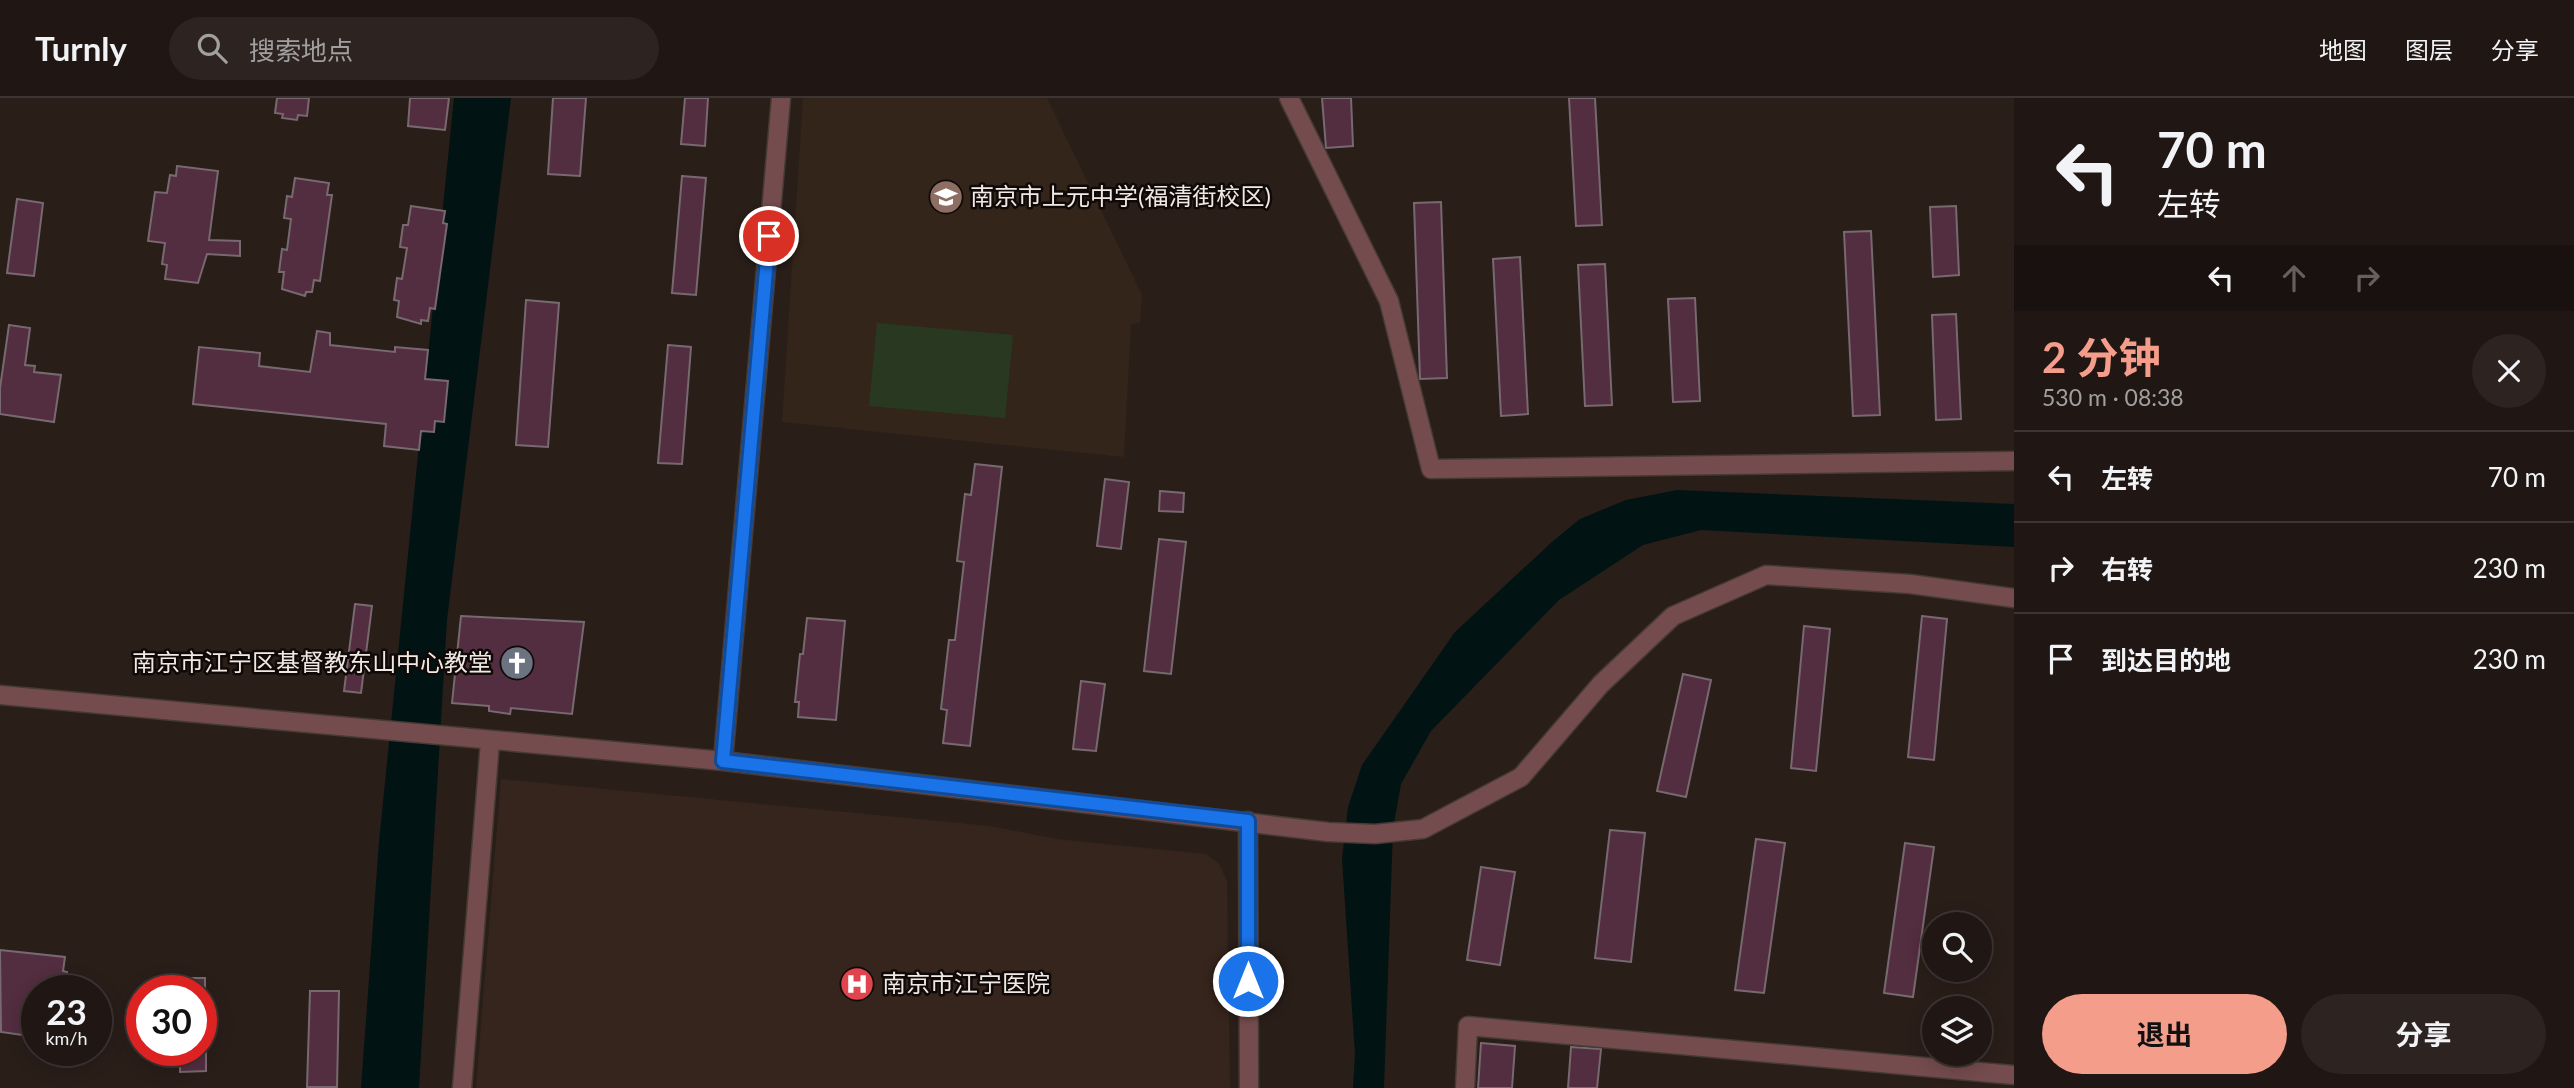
<!DOCTYPE html>
<html lang="zh">
<meta charset="utf-8">
<style>
body{margin:0;font-family:Lato,"Noto Sans SC",sans-serif;background:#2d2321;color:#f1f3f6;height:100vh;display:flex;flex-direction:column;font-size:26px;white-space:nowrap}
*{box-sizing:border-box;margin:0}
p{font-size:23px;color:#a29fa0}
.icon{flex:none;width:38px;height:38px;fill:none;stroke:currentColor;stroke-width:2;stroke-linecap:round;stroke-linejoin:round}
.map{position:relative;flex:1;overflow:hidden}
.drawer{display:flex;flex-direction:column;background:#201613;width:560px}
.drawer>*{flex:none}
.banner{background:#201613;color:#f1f3f6;overflow:hidden}
.controls{position:absolute;left:1922px;top:814px;display:grid;gap:14px}
.controls a{display:grid;place-items:center;width:70px;height:70px;border-radius:50%;background:#201613;box-shadow:0 4px 18px #0003,0 0 0 2px #3d3533;font-size:35px}
.speed{position:absolute;left:21px;top:877px;display:flex;gap:14px;font-size:35px;font-weight:700;text-align:center}
.speed>*{display:grid;place-content:center;width:91px;height:91px;border-radius:50%;background:#201613;box-shadow:0 4px 18px #0003,0 0 0 2px #3d3533;line-height:1}
.speed small{font-size:18px;font-weight:400}
.speed .limit{border:10px solid #d22;background:#fff;color:#111}
.pin{position:absolute;display:grid;place-items:center;width:60px;height:60px;color:#fff;margin:-30px;border:4px solid #fff;border-radius:50%;box-shadow:0 2px 7px #0007}
.me{position:absolute;width:77px;margin:-38px;rotate:0deg;stroke-linejoin:round;filter:drop-shadow(0 0 5px #0008)}
.turn{display:flex;align-items:center;gap:24px;height:147px;padding:0 28px;font-size:32px}
.turn .icon{width:91px;height:91px;stroke-width:2.5}
.turn b{display:block;font-size:49px;line-height:60px}
.lanes{display:flex;align-items:center;height:66px;padding:0 28px;background:#0003;justify-content:center;gap:35px;direction:ltr}
.lanes .off{opacity:.35}
.round{display:grid;place-items:center;flex:none;width:74px;height:74px;border-radius:37px;background:#2d2321}
.summary{display:flex;align-items:center;justify-content:space-between;height:119px;padding:0 28px}
h1{font-size:42px;font-weight:700;line-height:52px;color:#f49d8b}
.primary-button{display:flex;gap:14px;margin-top:auto;padding:14px 28px}
.primary-button a{flex:1;height:80px;border-radius:42px;background:#f49d8b;color:#111;font-size:28px;font-weight:700;line-height:80px;text-align:center}
.primary-button a+a{background:#2d2321;color:#f1f3f6}
ul{padding:0;list-style:none}
li{display:flex;align-items:center;gap:21px;height:91px;padding:0 28px;border-top:2px solid #3d3533}
li div{flex:1}
li b{display:block;font-size:26px}
li em{font-style:normal}
header{display:flex;align-items:center;gap:42px;box-sizing:border-box;height:98px;padding:0 35px;background:#201613;border-bottom:2px solid #3d3533}
header strong{font-size:33px}
nav{display:flex;gap:38px;margin-inline-start:auto;font-size:24px}
.search{width:490px;height:63px;background:#2d2321;display:flex;align-items:center;gap:18px;box-sizing:border-box;padding:0 24px;border-radius:38px;color:#a29fa0;font-size:26px}
main{display:flex;flex:1;min-height:0}
.map>svg:first-child{display:block}
.built{fill:#36251d}
.education{fill:#34251a}
.green{fill:#293921}
.water{fill:#021314}
.building{fill:#532d40;stroke:#77696f;stroke-width:2}
.lines{fill:none;stroke-linecap:round;stroke-linejoin:round}
.minor-casing{stroke:#463a35;stroke-width:21}
.minor{stroke:#754c4e;stroke-width:18}
.route-casing{stroke:#114b97;stroke-width:18}
.route{stroke:#1a73e8;stroke-width:12}
.labels{text-anchor:middle;stroke-width:5;stroke-linejoin:round;paint-order:stroke}
.poi-label{font-size:24px;fill:#f0e8e4;stroke:#0f0a07;text-anchor:start}
</style>
<header>
<strong>Turnly</strong>
<div class="search"><svg class="icon" aria-label="search" viewBox="0 0 24 24"><circle cx="10" cy="10" r="6"/><path d="M15 15l6 6"/></svg>搜索地点</div>
<nav><a>地图</a><a>图层</a><a>分享</a></nav>
</header>
<main>
<div class="map">
<svg width="2014" height="990" viewBox="0 0 2014 990">
<rect width="100%" height="100%" fill="#2a1e19"/>
<path class="built" d="M501,681L990,728L1056,741L1206,756L1219,766L1227,783L1230,990H476Z"/>
<path class="education" d="M803,0H1047L1142,197L1140,225L1131,226L1124,359L782,324Z"/>
<path class="green" d="M877,225L1013,237L1005,320L869,308Z"/>
<path class="water" d="M454,0H511L447,522L419,990H361L379,744Z
M1677,392L2014,406V449L1701,432L1643,447L1559,502L1431,633L1401,686L1393,731L1384,990H1353L1355,956L1342,761L1348,709L1362,667L1455,534L1553,443L1580,421L1626,402Z"/>
<path class="building" d="M277,0H309L307,18L298,17L297,22L282,20L283,16L275,15Z
M410,0H449L445,32L408,28Z
M553,0H586L580,78L548,76Z
M685,0H708L705,48L681,46Z
M1322,0H1351L1353,48L1326,50Z
M1569,0H1595L1602,127L1576,128Z
M177,68L218,73L209,142L240,143V158L207,156L198,185L165,181L167,167L162,166L165,145L148,143L155,94L167,95L170,77L176,78Z
M682,78L706,80L696,197L672,195Z
M295,80L329,85L327,97H332L320,183L314,182L312,194H306L305,198L282,191L284,174H279L282,151L287,152L291,121L284,120L287,98L292,99Z
M17,101L43,105L34,178L7,175Z
M1441,104L1447,280L1420,281L1414,105Z
M411,108L445,113L443,125L447,126L435,211L430,210L428,223L421,222V226L397,219L399,203L394,202L397,180L402,181L407,150L400,149L403,127H408Z
M1956,108L1959,177L1933,179L1930,109Z
M1871,133L1880,317L1853,318L1844,134Z
M1520,159L1528,316L1501,318L1493,161Z
M1605,166L1612,307L1585,308L1578,167Z
M1695,200L1700,303L1673,304L1668,201Z
M526,202L559,205L548,349L516,347Z
M1956,216L1961,321L1936,322L1932,217Z
M9,227L30,230L25,267L35,268L34,274L61,277L54,324L0,316V290Z
M317,233L330,235V247L395,254V249L428,252L425,281L448,283L444,324L435,323L434,334L421,333L419,352L384,348L386,326L193,306L199,249L260,255L259,268L310,274Z
M668,247L691,249L682,366L658,365Z
M975,366L1002,369L970,648L943,645L947,612L941,611L949,542H955L964,464L957,463L965,396L971,397Z
M1105,381L1129,384L1121,451L1097,448Z
M1160,393L1184,395L1183,414L1159,413Z
M1159,441L1186,444L1171,576L1144,573Z
M355,506L372,508L361,595L344,593Z
M461,518L584,524L572,616L511,610L510,616L489,613V608L452,605Z
M1922,518L1947,521L1934,662L1908,659Z
M807,520L845,523L836,622L798,619L799,604H795L800,556H803Z
M1804,528L1830,531L1816,673L1791,670Z
M1683,576L1711,582L1686,699L1657,693Z
M1081,583L1105,586L1096,653L1073,651Z
M1610,732L1645,735L1631,864L1595,860Z
M1756,741L1785,745L1764,895L1735,892Z
M1905,745L1934,749L1913,899L1884,895Z
M1481,769L1515,774L1500,867L1467,862Z
M0,852L65,859L63,873L67,874L65,892H37V939L1,934Z
M180,880H205V892H180Z
M310,893H339L337,989H307Z
M1481,945L1515,948L1512,990H1478Z
M1571,949L1601,951L1597,990H1568Z
M180,952H206V973L180,974Z"/>
<g class="lines">
<g class="minor-casing">
<path id="minor" d="M1289,0L1389,203L1431,371L2014,363
M0,597L723,663L1328,734L1375,736L1423,731L1521,679L1601,586L1673,518L1766,477L1910,486L2014,500
M723,663L781,0
M1248,723L1249,990
M462,990L490,644
M1465,990L1468,928L2014,977"/>
</g>
<use href="#minor" class="minor"/>
</g>
<g class="lines">
<g class="route-casing">
<path id="route" d="M769,138L723,663L1248,723V883"/>
</g>
<use href="#route" class="route"/>
</g>
<defs>
<g id="school-disc" transform="scale(1.75)"><circle r="9.5" fill="#8d6e63" stroke="#0f0a07"/><path d="M0-5L7-2L0 1L-7-2ZM-4 1L0 2.5L4 1V4Q0 6-4 4Z" fill="#fff"/></g>
<g id="church-disc" transform="scale(1.75)"><circle r="9.5" fill="#6b7280" stroke="#0f0a07"/><path d="M-1.2-6h2.4v3.5h3.3v2.4h-3.3V6h-2.4V-.1h-3.3v-2.4h3.3Z" fill="#fff"/></g>
<g id="hospital-disc" transform="scale(1.75)"><circle r="9.5" fill="#e0444e" stroke="#0f0a07"/><path d="M-5-5h3v3.5h4V-5h3V5h-3V1.5h-4V5h-3Z" fill="#fff"/></g>
</defs>
<g fill-rule="evenodd">
<use href="#school-disc" x="946" y="99"/>
<use href="#church-disc" x="517" y="565"/>
<use href="#hospital-disc" x="857" y="886"/>
</g>
<g class="labels">
<g class="poi-label">
<text x="970" y="107">南京市上元中学(福清街校区)</text>
<text x="492" y="573" text-anchor="end">南京市江宁区基督教东山中心教堂</text>
<text x="882" y="894">南京市江宁医院</text>
</g>
</g>
</svg>
<div class="controls">
<a><svg class="icon" aria-label="search" viewBox="0 0 24 24"><circle cx="10" cy="10" r="6"/><path d="M15 15l6 6"/></svg></a>
<a><svg class="icon" aria-label="layers" viewBox="0 0 24 24"><path d="M12 4l9 5-9 5-9-5zM3 14l9 5 9-5"/></svg></a>
</div>
<div class="speed"><div>23<small>km/h</small></div><div class="limit">30</div></div>
<div class="pin" style="left:769px;top:138px;background:#d93025"><svg class="icon" aria-label="arrive" viewBox="0 0 24 24"><path d="M6 21V4h12l-3 4 3 4H6"/></svg></div>
<svg class="me" style="left:1248px;top:883px" viewBox="-20 -20 40 40"><circle r="17" fill="#1a73e8" stroke="#fff" stroke-width="3"/><path d="M0-11L8 9 0 5-8 9z" fill="#fff"/></svg>
</div>
<section class="drawer">
<div class="banner">
<div class="turn"><svg class="icon" aria-label="left" viewBox="0 0 24 24"><path d="M17 20v-9H6M10 6l-5 5 5 5"/></svg><div><b>70 m</b>左转</div></div>
<div class="lanes"><svg class="icon" aria-label="left" viewBox="0 0 24 24"><path d="M17 20v-9H6M10 6l-5 5 5 5"/></svg><svg class="icon off" aria-label="ahead" viewBox="0 0 24 24"><path d="M12 20V5M6 11l6-6 6 6"/></svg><svg class="icon off" aria-label="right" viewBox="0 0 24 24"><path d="M7 20v-9h11M14 6l5 5-5 5"/></svg></div>
</div>
<div class="summary"><div><h1>2 分钟</h1><p>530 m · 08:38</p></div><a class="round"><svg class="icon" aria-label="close" viewBox="0 0 24 24"><path d="M6 6l12 12M18 6L6 18"/></svg></a></div>
<ul>
<li><svg class="icon" aria-label="left" viewBox="0 0 24 24"><path d="M17 20v-9H6M10 6l-5 5 5 5"/></svg><div><b>左转</b></div><em>70 m</em></li>
<li><svg class="icon" aria-label="right" viewBox="0 0 24 24"><path d="M7 20v-9h11M14 6l5 5-5 5"/></svg><div><b>右转</b></div><em>230 m</em></li>
<li><svg class="icon" aria-label="arrive" viewBox="0 0 24 24"><path d="M6 21V4h12l-3 4 3 4H6"/></svg><div><b>到达目的地</b></div><em>230 m</em></li>
</ul>
<div class="primary-button"><a>退出</a><a>分享</a></div>
</section>
</main>
